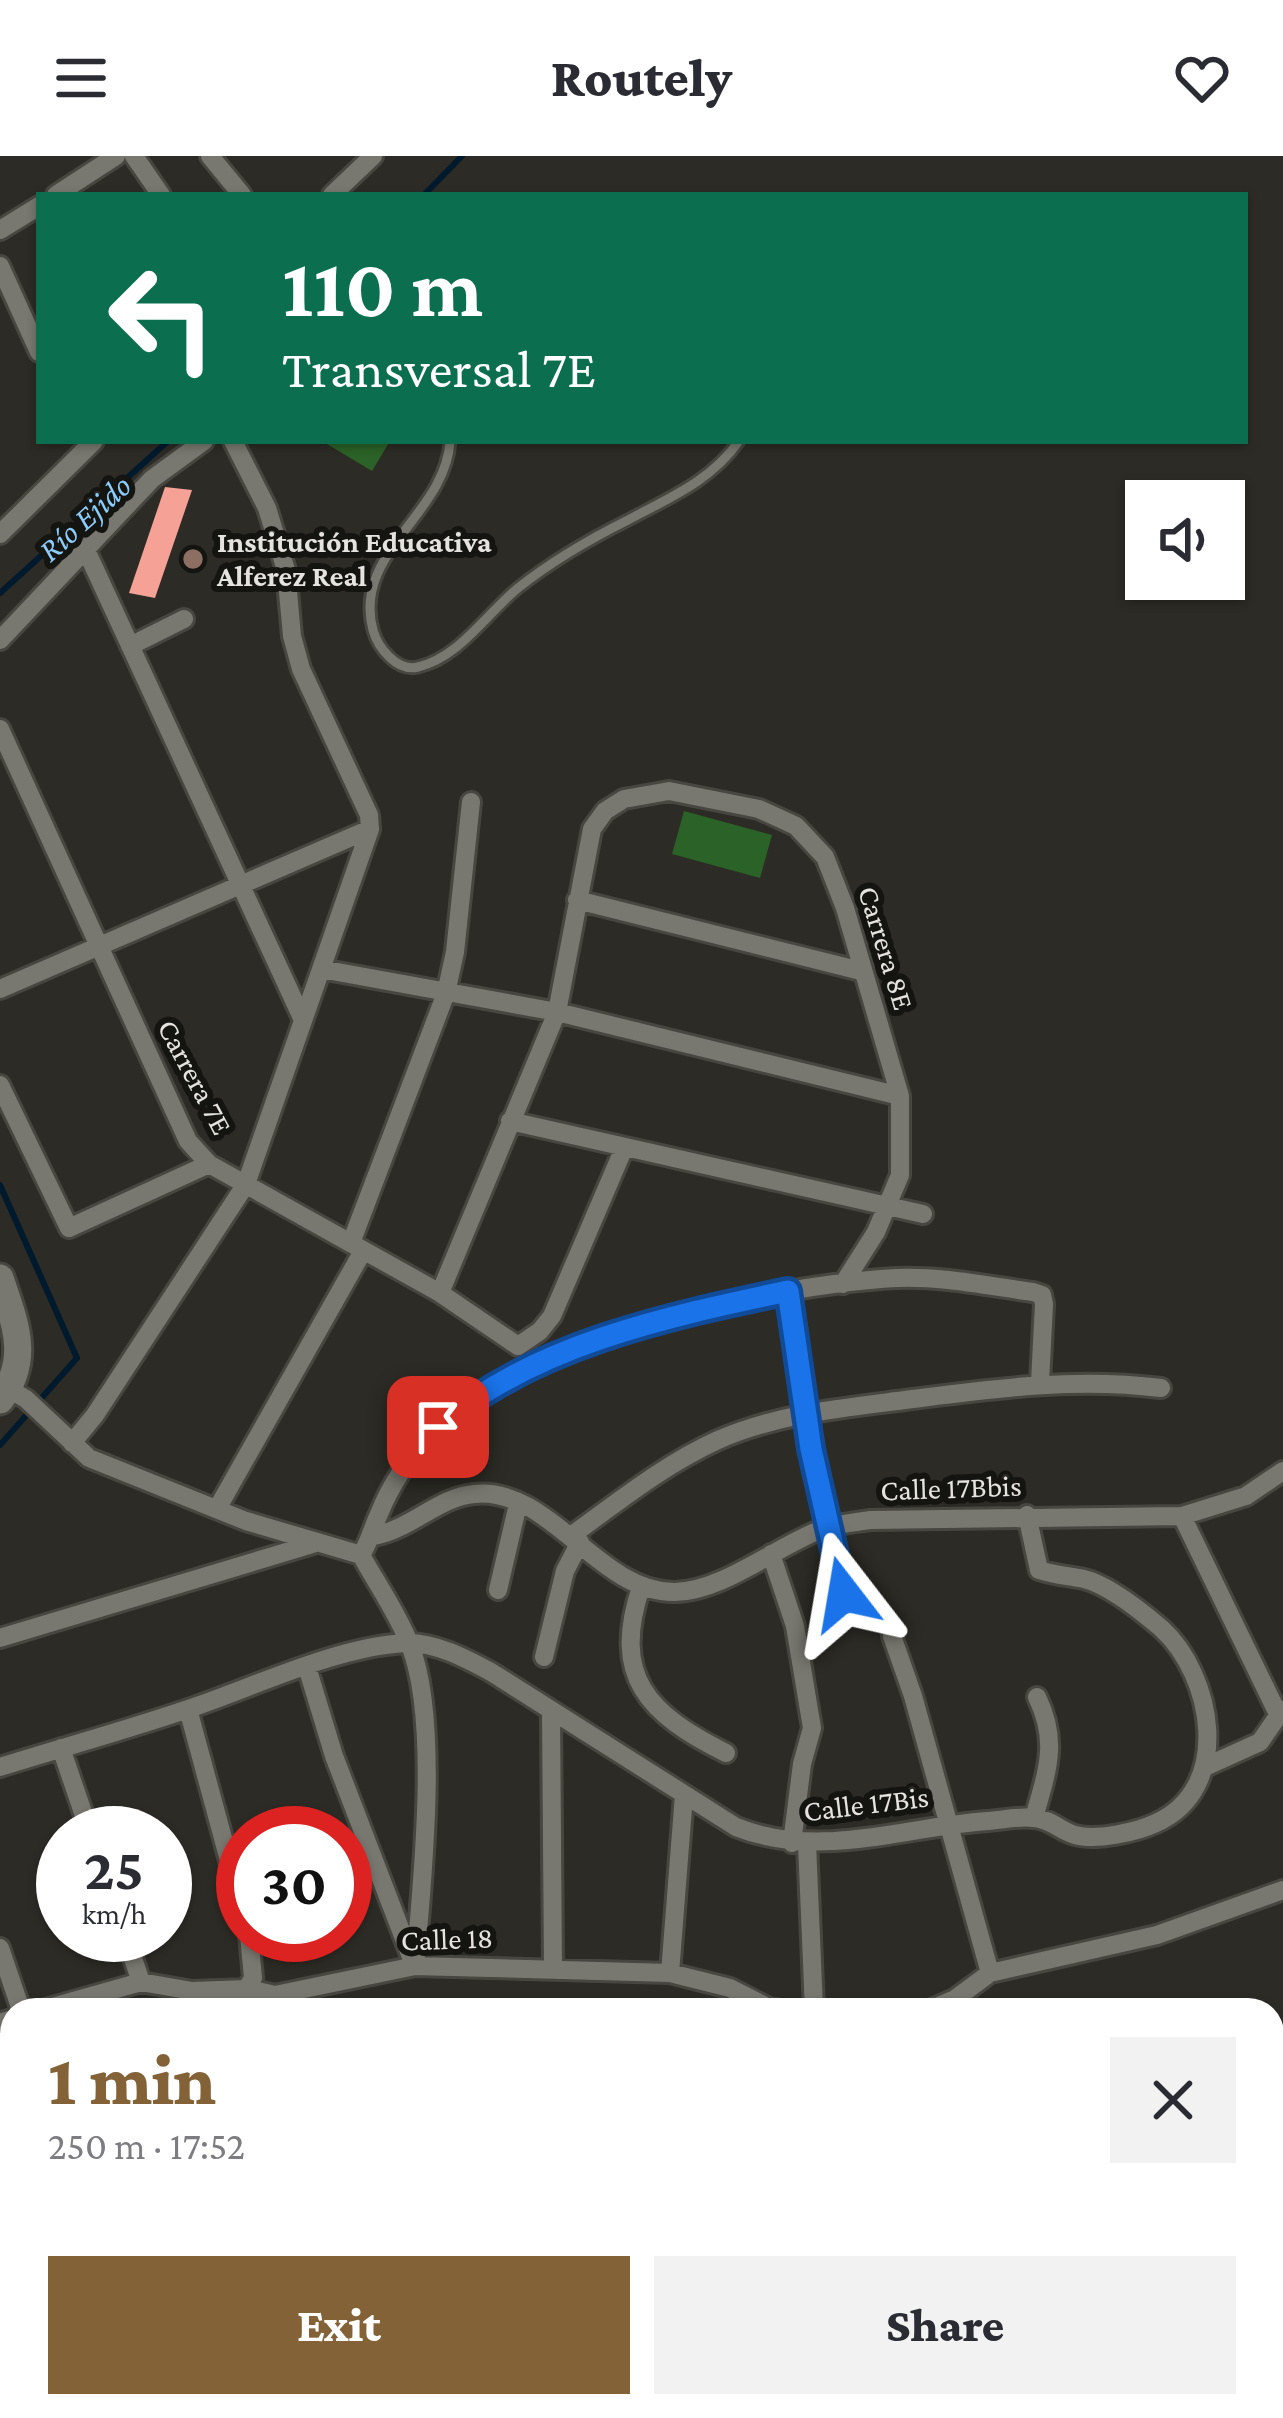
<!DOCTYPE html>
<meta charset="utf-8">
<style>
body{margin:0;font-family:"Crimson Pro",serif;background:#f2f2f3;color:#2b2b33;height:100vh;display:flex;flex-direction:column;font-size:45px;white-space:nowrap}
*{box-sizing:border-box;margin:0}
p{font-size:39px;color:#7c7c81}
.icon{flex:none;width:66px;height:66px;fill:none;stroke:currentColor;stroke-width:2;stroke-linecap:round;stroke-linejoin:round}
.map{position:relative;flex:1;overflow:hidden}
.sheet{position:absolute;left:0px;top:1842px;width:1284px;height:420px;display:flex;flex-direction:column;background:#fff;border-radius:36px 36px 0 0;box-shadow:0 3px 9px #0004}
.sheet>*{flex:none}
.banner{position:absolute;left:36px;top:36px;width:1212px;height:252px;border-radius:0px;box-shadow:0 3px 9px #0004;background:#0b6e4f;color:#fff;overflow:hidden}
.controls{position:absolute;left:1125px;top:324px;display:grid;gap:24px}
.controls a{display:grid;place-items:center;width:120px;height:120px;border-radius:0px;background:#fff;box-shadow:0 3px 9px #0004;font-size:60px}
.speed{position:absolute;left:36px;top:1650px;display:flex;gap:24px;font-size:60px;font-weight:700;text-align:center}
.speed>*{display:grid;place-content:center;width:156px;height:156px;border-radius:50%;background:#fff;box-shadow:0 3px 9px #0004;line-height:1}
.speed small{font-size:30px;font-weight:400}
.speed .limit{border:18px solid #d22;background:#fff;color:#111}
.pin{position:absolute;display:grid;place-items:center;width:102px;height:102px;color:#fff;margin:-51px;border-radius:24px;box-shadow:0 6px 18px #0006}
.me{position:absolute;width:132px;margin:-66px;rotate:346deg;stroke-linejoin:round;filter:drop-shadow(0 0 9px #0008)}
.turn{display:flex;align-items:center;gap:42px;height:252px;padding:0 48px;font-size:54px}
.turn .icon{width:156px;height:156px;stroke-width:2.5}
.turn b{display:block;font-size:84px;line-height:102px}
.round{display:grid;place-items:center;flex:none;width:126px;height:126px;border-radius:0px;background:#f2f2f3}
.headline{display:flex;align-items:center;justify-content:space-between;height:204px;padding:0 48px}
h1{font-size:72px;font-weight:800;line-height:90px;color:#846238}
.button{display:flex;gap:24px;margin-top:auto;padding:24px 48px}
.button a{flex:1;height:138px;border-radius:0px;background:#846238;color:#fff;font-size:48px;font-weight:800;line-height:138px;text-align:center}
.button a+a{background:#f2f2f3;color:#2b2b33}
header{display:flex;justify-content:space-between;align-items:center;height:156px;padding:0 48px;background:#fff;font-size:54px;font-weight:800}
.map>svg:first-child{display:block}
.green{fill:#2b6227}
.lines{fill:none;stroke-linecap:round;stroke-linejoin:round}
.stream{stroke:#001a2d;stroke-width:6}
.building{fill:#f5a196}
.lane-casing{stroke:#474640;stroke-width:15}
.street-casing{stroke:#474640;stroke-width:24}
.secondary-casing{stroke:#474640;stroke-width:33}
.lane{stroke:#797870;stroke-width:9}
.street{stroke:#797870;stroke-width:18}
.secondary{stroke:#797870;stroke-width:27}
.route-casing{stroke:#114b97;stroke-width:30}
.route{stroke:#1a73e8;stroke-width:21}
.education-dot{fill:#8d6e63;stroke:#141411;stroke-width:4.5}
.labels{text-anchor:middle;stroke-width:12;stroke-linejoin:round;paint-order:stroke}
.poi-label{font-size:30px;font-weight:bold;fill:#e4e3df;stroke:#141411;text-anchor:start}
.street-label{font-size:30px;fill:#e4e3df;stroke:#141411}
.water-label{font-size:33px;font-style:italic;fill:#8bccfc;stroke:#141411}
</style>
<header><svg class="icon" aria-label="menu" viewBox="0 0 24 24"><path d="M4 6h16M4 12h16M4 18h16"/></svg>Routely<svg class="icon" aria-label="heart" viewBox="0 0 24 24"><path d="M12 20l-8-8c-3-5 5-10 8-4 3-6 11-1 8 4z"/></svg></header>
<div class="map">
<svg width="1283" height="2262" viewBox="0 0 1283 2262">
<rect width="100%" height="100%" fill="#2c2b25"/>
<path class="green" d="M322,285H390L372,315Z
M684,655L772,679L760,722L672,698Z"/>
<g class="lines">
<path class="stream" d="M424,39L462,0
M0,437L168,285
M0,1029L77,1202L0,1289"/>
</g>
<path class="building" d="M165,331L192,334L155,442L129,437Z"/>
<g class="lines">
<g class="lane-casing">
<path id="lane" d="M450,285C446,358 352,397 373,474C378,492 397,516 418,511C460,501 487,457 518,432C552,405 590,383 628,364C669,342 711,325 739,285"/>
</g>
<g class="street-casing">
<path id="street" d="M134,0L161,39
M210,0L242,39
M56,39L116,0
M332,39L373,0
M0,74L39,50
M0,110L39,196
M0,378L94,285
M86,394L303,864
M0,484L152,323L204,285
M130,490L184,463
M0,573L188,985L209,1008L440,1137L518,1190
M577,744L861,815
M321,813L557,856L900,940
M0,833L370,673
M0,929L69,1072L209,1008
M510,965L923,1058
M351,1087L446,837L455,796L471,646
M788,1135L811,1293L843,1439
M440,1137L557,856L592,673L605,655L624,643L669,635L759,653L796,670L825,701L845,752L900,940V1019L876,1076L843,1128
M518,1190L540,1175L552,1160L624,992
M9,1233L26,1243L89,1302L246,1365L361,1399
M72,1287L95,1259L246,1028L370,673L369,659L301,513L292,480L286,414L267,352L233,285
M217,1353L363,1095
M1182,1360L1279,1560
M572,1379C619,1345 665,1308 718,1284C777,1258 842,1252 905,1244C992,1233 1073,1221 1161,1232
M374,1380C411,1373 439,1341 474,1338C550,1330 598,1436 674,1436C723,1436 779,1388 825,1372C839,1368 855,1366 870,1364L1182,1360L1246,1340L1283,1315
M771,1398L795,1470L812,1572L802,1608L792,1687
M361,1399C370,1385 372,1373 379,1358C391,1328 412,1298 434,1275C525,1183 769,1129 896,1122C942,1120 988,1130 1033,1136L1042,1139L1044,1148L1040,1226
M361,1399C377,1428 398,1458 410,1489C440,1565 422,1726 415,1810
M641,1431C611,1521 648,1558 726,1597
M498,1434L518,1348
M892,1480L913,1540L990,1817
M0,1482L316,1387
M544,1501L565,1415L580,1386
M307,1511L334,1600L413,1806
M188,1553L243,1756
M551,1557L553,1811
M61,1592L90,1677
M1207,1610L1260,1586L1282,1554
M0,1611C64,1591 130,1573 194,1551C258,1529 337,1491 405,1487C435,1486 465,1502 491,1516L736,1671C820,1704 901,1671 988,1665C1003,1664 1019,1660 1034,1662C1051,1663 1060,1675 1075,1679C1096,1685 1137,1676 1156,1667C1234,1632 1213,1519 1161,1472C1141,1455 1109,1429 1084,1423C1069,1420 1054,1419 1039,1414L1027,1359
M1034,1662C1047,1615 1059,1586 1037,1541
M807,1687L814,1854
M125,1779L141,1826
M0,1792L21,1854
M670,1817L684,1639
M42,1854L141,1826L192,1835L248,1833L275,1839L415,1810L670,1817L730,1832L769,1852L782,1854
M234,1854L253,1822L249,1779
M929,1854L955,1843L990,1817L1157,1779L1283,1734
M0,1867L12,1863
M0,1966L12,1963
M1272,2092L1283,2088
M0,2165L12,2220
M1272,2168L1283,2192
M18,2250L21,2262
M1024,2250L1039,2262
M92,2262L110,2250
M451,2262L460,2250
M1151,2262L1152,2250"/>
</g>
<g class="secondary-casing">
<path id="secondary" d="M0,1122C15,1167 31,1203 0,1244"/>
</g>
<use href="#lane" class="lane"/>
<use href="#street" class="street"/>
<use href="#secondary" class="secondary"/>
</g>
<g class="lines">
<g class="route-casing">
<path id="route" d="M438,1271C531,1189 670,1160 788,1135L811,1293L844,1438"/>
</g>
<use href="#route" class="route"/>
</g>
<circle class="education-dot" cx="193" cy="403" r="12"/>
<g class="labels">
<g class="poi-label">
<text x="217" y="396">Institución Educativa<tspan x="217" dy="34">Alferez Real</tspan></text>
</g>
<g class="street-label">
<text transform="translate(886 792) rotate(73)" y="10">Carrera 8E</text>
<text transform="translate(195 921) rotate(62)" y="10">Carrera 7E</text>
<text transform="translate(951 1332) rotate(-2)" y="10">Calle 17Bbis</text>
<text transform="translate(866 1648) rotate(-7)" y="10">Calle 17Bis</text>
<text transform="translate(447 1783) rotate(-2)" y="10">Calle 18</text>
</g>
<g class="water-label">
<text transform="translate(84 361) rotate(-42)" y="12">Río Ejido</text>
</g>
</g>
</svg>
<div class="controls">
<a><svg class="icon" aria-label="sound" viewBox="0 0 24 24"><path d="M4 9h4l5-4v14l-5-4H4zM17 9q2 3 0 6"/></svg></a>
</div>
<div class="speed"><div>25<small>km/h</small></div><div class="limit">30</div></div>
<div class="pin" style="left:438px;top:1271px;background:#d93025"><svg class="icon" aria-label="arrive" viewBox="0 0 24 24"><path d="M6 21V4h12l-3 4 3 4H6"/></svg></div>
<svg class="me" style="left:844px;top:1438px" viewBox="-20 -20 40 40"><path d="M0-17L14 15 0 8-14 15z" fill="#1a73e8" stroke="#fff" stroke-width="4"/></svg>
<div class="banner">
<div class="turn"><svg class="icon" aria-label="left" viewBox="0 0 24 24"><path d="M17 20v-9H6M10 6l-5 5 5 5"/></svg><div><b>110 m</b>Transversal 7E</div></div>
</div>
<section class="sheet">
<div class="headline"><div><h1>1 min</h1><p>250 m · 17:52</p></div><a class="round"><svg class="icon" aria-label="close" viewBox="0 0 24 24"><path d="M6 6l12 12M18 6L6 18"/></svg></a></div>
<div class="button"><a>Exit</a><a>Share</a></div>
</section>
</div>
